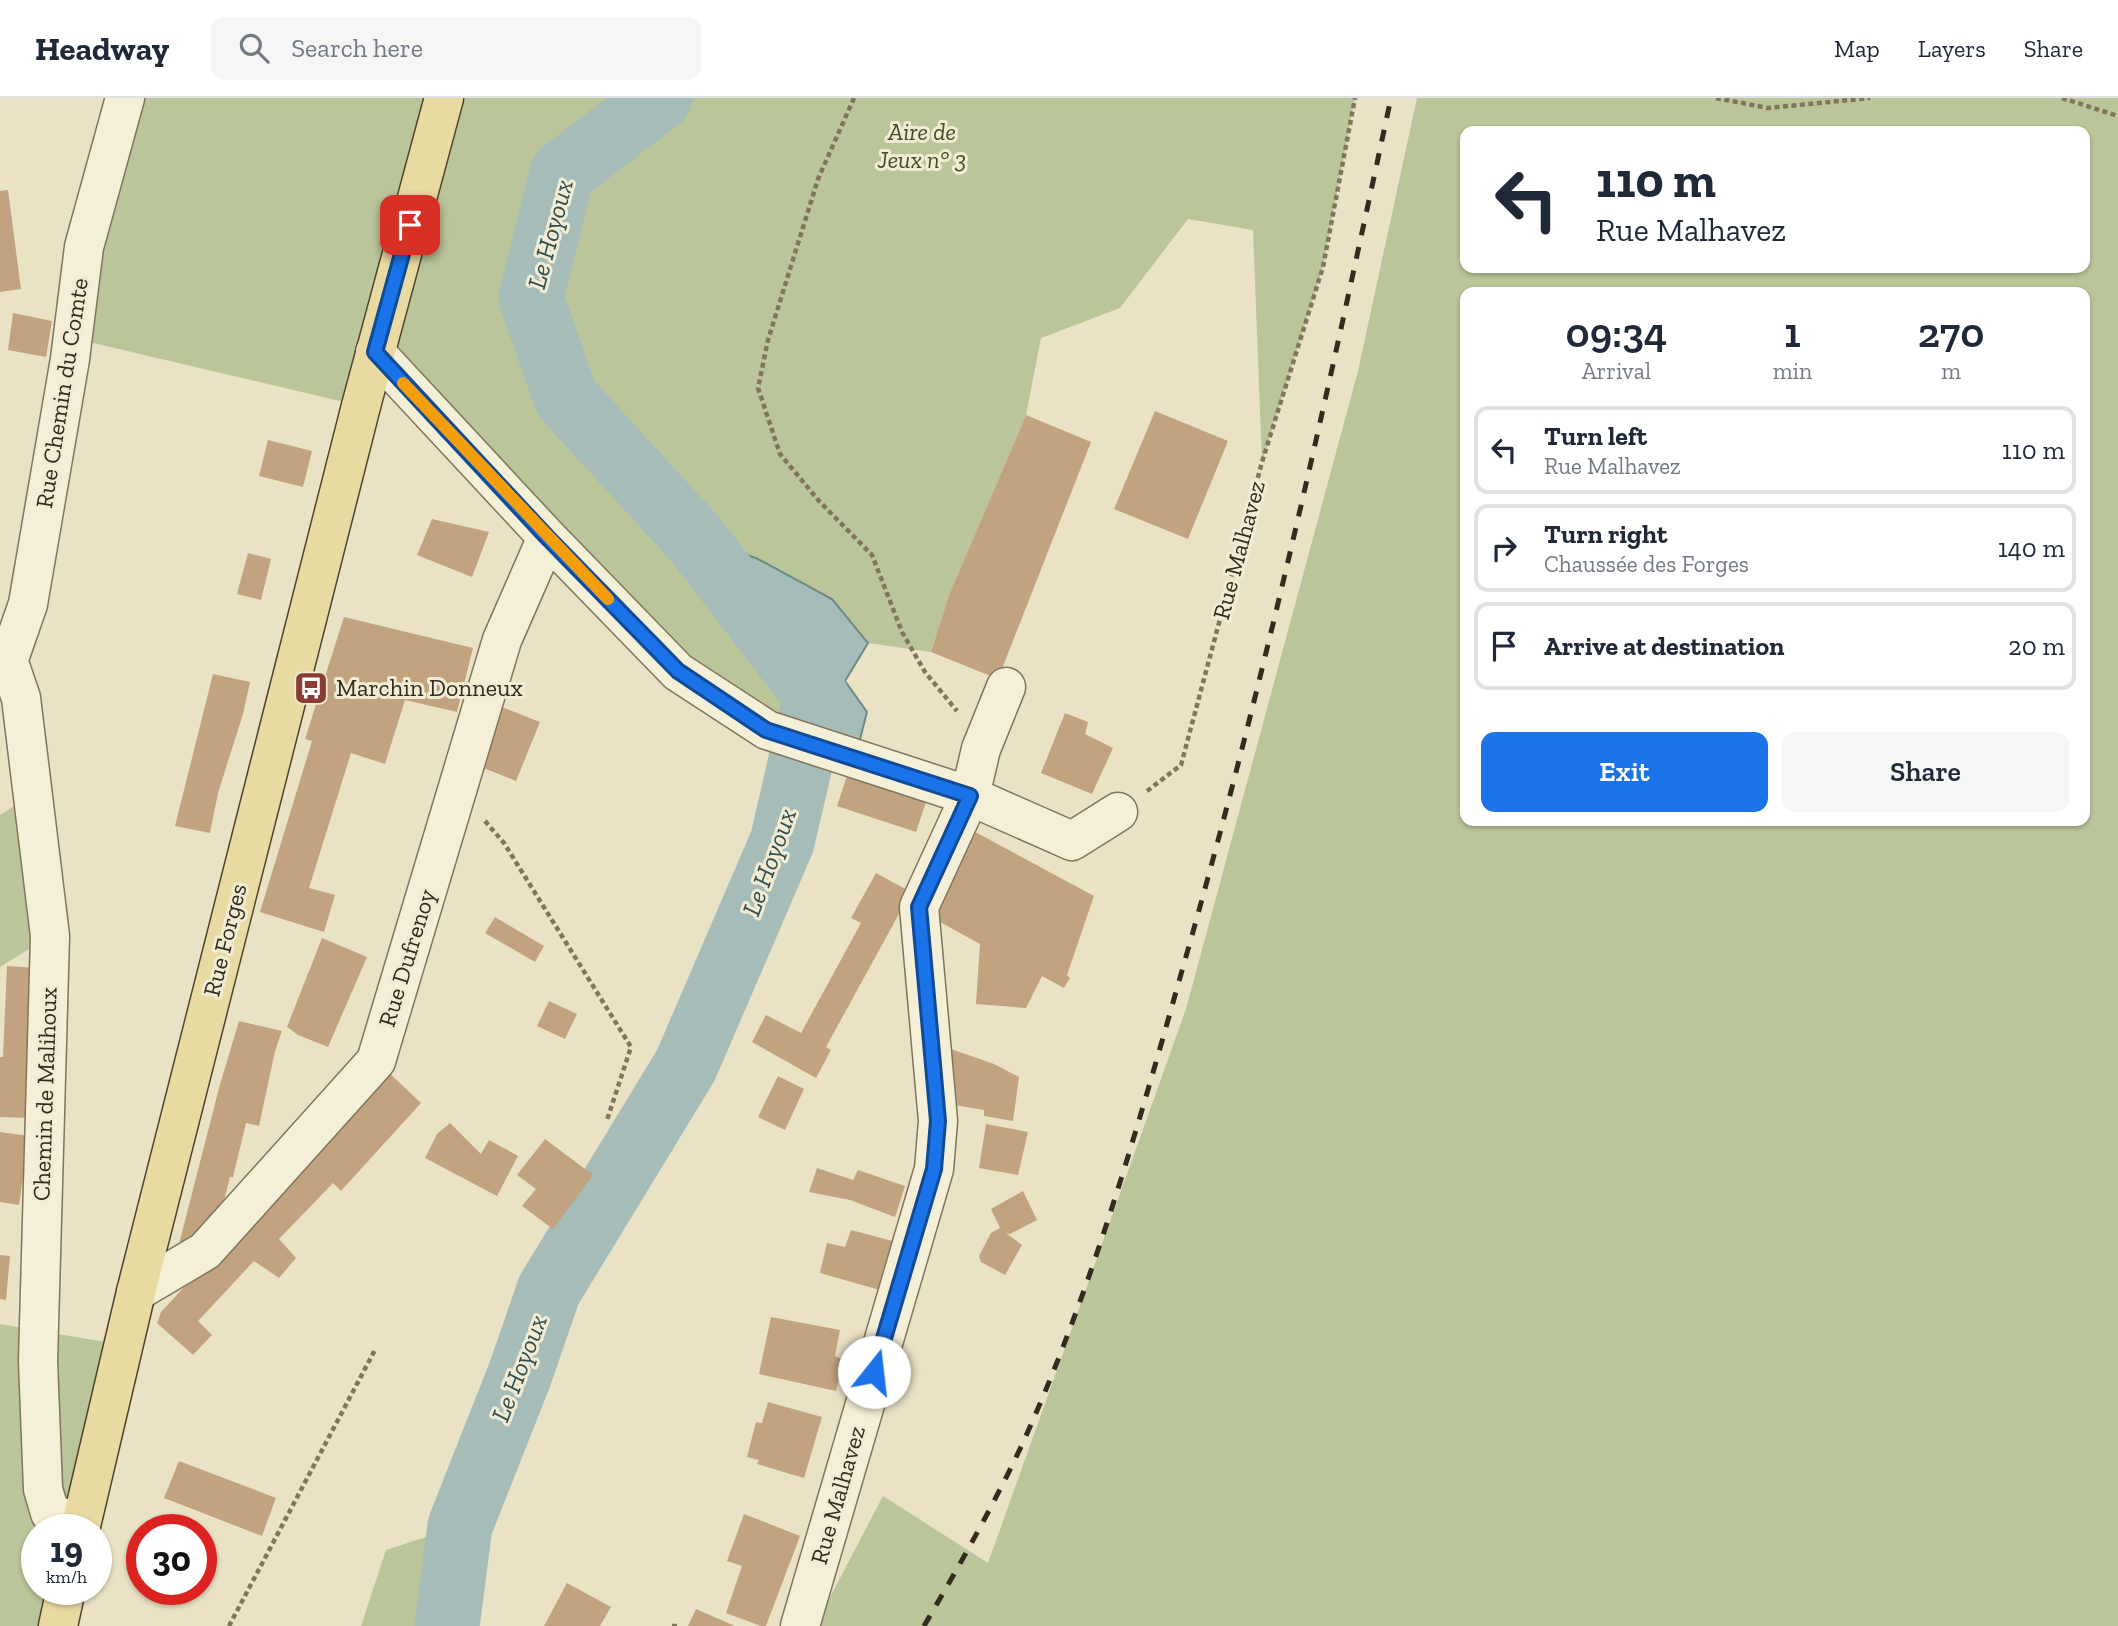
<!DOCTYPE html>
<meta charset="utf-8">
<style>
body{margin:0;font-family:"Zilla Slab",serif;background:#f6f6f7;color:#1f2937;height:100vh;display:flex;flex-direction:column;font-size:26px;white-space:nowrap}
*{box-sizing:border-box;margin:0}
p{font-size:23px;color:#747a83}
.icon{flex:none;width:38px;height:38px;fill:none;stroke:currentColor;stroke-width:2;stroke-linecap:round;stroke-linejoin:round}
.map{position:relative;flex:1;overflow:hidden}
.panel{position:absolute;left:1460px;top:189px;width:630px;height:539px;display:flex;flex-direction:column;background:#fff;border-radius:14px;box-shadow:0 2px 5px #0004}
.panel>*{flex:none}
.hud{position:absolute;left:1460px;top:28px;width:630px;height:147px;border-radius:14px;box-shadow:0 2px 5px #0004;background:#fff;color:#1f2937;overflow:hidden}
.speed{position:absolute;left:21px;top:1416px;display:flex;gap:14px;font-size:35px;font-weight:700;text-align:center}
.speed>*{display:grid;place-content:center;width:91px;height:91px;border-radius:50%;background:#fff;box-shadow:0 2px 5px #0004;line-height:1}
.speed small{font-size:18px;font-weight:400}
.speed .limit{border:10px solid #d22;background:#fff;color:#111}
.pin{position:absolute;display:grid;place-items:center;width:60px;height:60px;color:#fff;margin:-30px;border-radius:14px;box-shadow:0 4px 10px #0006}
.me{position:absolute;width:77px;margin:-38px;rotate:16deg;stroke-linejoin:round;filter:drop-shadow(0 0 5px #0008)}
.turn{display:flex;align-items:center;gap:24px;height:147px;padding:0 21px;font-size:32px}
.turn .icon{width:91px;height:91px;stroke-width:2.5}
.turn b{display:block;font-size:49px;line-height:60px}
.eta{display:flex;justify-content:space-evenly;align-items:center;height:119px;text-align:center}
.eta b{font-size:42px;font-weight:600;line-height:49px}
.action{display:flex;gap:14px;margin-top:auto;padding:14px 21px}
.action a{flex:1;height:80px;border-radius:14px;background:#1a73e8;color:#fff;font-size:28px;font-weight:600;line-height:80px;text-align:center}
.action a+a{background:#f6f6f7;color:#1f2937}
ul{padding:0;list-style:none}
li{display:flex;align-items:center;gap:21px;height:88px;margin:0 14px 10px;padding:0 7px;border:4px solid #e0e1e3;border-radius:14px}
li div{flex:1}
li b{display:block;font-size:26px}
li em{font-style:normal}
header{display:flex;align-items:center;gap:42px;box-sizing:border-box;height:98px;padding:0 35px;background:#fff;border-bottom:2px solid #e0e1e3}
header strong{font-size:33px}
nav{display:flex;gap:38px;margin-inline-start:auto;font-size:24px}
.search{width:490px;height:63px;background:#f6f6f7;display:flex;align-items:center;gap:18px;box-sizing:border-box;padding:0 24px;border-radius:14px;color:#747a83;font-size:26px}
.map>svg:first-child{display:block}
.green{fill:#bbc59a;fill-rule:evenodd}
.water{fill:#a6bcb8;stroke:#6e8986;stroke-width:2}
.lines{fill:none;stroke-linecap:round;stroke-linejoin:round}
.river{stroke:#a6bcb8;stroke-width:65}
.building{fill:#c2a37f}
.minor-casing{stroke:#81755d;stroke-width:41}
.major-casing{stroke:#504331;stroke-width:41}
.path{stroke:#81755d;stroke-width:4.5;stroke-dasharray:5 3.5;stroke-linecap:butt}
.minor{stroke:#f4efd7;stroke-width:38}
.major{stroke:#e8daa1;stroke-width:38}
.rail{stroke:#332b1f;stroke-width:5;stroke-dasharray:12 12;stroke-linecap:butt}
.route-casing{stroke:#114b97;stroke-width:18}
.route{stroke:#1a73e8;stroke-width:12}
.slow{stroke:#f59e0b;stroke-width:12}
.labels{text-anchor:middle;stroke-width:6;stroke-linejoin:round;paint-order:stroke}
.park-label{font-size:24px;font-style:italic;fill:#404d28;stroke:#f1ecd3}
.street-label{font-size:24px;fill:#332b1f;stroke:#f1ecd3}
.poi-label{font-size:24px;fill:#332b1f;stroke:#f1ecd3;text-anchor:start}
.water-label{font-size:26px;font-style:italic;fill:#304f51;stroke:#f1ecd3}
</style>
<header>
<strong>Headway</strong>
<div class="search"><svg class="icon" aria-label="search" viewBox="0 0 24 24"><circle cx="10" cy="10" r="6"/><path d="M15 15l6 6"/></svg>Search here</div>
<nav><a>Map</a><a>Layers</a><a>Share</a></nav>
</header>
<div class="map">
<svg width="2118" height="1528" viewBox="0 0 2118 1528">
<rect width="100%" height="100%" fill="#e9e2c5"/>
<path class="green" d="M125,0H1355L1323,169L1262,364L1253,132L1188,121L1120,210L1041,240L1026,317L949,497L931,554L868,545L832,501L756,460L705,498L800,596L767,632L678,574L375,255L361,308L72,240Z
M1417,0H2118V1528H815L883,1398L988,1465L1186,911L1358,273ZM1465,33H2084V170H1465ZM1465,194H2084V723H1465Z
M33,696L50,838L0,869V717Z
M0,1226L123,1247L80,1431L37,1432V1491H66L58,1528H0Z
M460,1428L447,1528H361L386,1452Z"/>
<path class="water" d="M696,442L756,460L832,501L868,545L845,583L867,614L855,661L767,632L799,595L705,498Z"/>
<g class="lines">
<path class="river" d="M447,1528L460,1428L520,1276L549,1192L686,967L782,744L816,598L696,442L566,300L531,200L562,75L660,0"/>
</g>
<path class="building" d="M8,92L21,191L0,194V93Z
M13,215L52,223L46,259L8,252Z
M1155,313L1228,343L1188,441L1114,411Z
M1026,317L1091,344L998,581L931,554L949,497Z
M268,342L312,353L303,389L259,378Z
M432,421L489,434L472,479L417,457Z
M248,455L271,461L261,502L237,496Z
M344,519L473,550L457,614L405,602L385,666L351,655L309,790L335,797L324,834L260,814L312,643L305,641Z
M213,576L250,584L243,616L218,695L210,735L175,728Z
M499,608L540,624L516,683L476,667Z
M1065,615L1088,624L1085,636L1113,650L1092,696L1041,675Z
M847,678L926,704L916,734L837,708Z
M966,729L1094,798L1067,877L1070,880L1064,890L1042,878L1026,910L976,906L980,846L931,819Z
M876,775L911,794L826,949L831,952L816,980L752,944L766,917L801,935L861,825L851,820Z
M495,819L544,848L535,864L485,835Z
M322,840L367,859L328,949L298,937L287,929Z
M7,868L36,870L29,1020L0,1019V959H3Z
M549,903L577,916L565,941L537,928Z
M239,923L282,933L275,953L259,1028L246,1025L233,1079H230L222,1111L185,1150H178L219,990Z
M951,951L994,966L1019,979L1013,1023L984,1018V1012L949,1006Z
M386,972L421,1005L341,1093L333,1085L279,1141L296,1160L279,1180L254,1163L198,1223L212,1237L193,1257L157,1225L161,1214Z
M778,978L804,991L785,1032L758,1019Z
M450,1025L481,1056L489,1042L518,1058L497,1098L425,1060L437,1036Z
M986,1026L1028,1034L1018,1077L979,1070Z
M0,1034L29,1038L19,1107L0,1104Z
M545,1041L593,1077L553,1131L522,1108L536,1091L517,1077Z
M817,1070L853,1082L858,1072L905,1088L895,1119L850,1102L809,1094Z
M1023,1093L1037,1122L1010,1136L1006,1135L1022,1147L1005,1177L981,1164L979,1158L991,1135L1000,1130L991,1111Z
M851,1132L896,1144L883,1193L820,1175L827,1145L845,1149Z
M0,1157L10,1158L6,1202L0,1201Z
M771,1219L840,1232L835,1258L843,1262L836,1293L759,1276Z
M768,1304L822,1319L804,1380L757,1366L759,1362L747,1359L756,1324L762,1325Z
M179,1363L276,1400L262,1438L164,1400Z
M744,1416L800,1438L766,1528H761L726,1515L742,1468L727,1463Z
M567,1485L611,1509L600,1528H544Z
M696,1511L735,1528H688Z"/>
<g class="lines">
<g class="minor-casing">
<path id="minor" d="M375,254L547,439L678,574L767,632L970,698L1072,743L1118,714
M0,548L8,562L21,600L50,838L38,1263L43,1391L50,1415L81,1426
M3,578L28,506L70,261L84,149L125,0
M136,1194L205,1153L376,963L502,542L547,439
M800,1528L934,1071L938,1023L919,809L970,698L981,651L1006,589"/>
</g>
<g class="major-casing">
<path id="major" d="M80,1432L136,1194L361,308L444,0
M58,1528L66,1491"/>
</g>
<path class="path" d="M854,0L818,81L768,242L758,290L780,356L819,403L872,457L902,534L925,574L957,613
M1716,0L1768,10L1870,0
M2062,0L2118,18
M1147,693L1181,667L1262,364L1323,169L1355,0
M485,723L504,745L631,949L607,1022
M229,1528L376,1250
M672,1528H677"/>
<use href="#minor" class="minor"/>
<use href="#major" class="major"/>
<path class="rail" d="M924,1528C958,1470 991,1412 1020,1351C1091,1197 1139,1025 1185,862C1266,578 1329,289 1391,0"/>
</g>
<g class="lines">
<g class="route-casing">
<path id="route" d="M410,127L375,254L547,439L678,573L766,632L970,698L919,809L938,1023L934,1071L874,1274"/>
</g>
<use href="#route" class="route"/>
<path class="slow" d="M403,285L608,501"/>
</g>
<defs>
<g id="bus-square" transform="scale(1.75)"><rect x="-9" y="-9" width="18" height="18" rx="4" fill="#893d34" stroke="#f1ecd3"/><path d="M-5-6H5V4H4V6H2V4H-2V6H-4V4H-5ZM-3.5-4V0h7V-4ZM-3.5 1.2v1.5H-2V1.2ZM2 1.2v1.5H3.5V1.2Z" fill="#fff"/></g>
</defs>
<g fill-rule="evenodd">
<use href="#bus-square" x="311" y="590"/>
</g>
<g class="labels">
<g class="park-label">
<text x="922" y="42">Aire de<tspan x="922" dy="28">Jeux n° 3</tspan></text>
</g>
<g class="street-label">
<text transform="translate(62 295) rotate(-81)" y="8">Rue Chemin du Comte</text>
<text transform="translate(1239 452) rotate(-75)" y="8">Rue Malhavez</text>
<text transform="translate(225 842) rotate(-76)" y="8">Rue Forges</text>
<text transform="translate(407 860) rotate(-73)" y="8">Rue Dufrenoy</text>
<text transform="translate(45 996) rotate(-88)" y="8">Chemin de Malihoux</text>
<text transform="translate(838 1397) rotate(-74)" y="8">Rue Malhavez</text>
</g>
<g class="poi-label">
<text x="336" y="598">Marchin Donneux</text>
</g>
<g class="water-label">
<text transform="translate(550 136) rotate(-75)" y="9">Le Hoyoux</text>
<text transform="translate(769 764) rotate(-70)" y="9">Le Hoyoux</text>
<text transform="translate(519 1270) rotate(-69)" y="9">Le Hoyoux</text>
</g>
</g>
</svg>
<div class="speed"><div>19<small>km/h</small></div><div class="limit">30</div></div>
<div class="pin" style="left:410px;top:127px;background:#d93025"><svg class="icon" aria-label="arrive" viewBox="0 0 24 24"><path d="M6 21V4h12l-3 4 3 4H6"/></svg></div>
<svg class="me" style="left:874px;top:1274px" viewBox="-20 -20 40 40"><circle r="19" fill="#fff"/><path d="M0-13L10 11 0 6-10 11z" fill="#1a73e8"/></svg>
<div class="hud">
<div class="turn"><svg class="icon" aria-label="left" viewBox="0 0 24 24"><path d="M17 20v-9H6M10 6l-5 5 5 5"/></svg><div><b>110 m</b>Rue Malhavez</div></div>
</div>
<section class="panel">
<div class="eta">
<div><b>09:34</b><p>Arrival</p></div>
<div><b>1</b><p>min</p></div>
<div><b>270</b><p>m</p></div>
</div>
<ul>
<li><svg class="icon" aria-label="left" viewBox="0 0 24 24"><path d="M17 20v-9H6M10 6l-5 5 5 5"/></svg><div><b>Turn left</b><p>Rue Malhavez</p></div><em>110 m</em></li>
<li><svg class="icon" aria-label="right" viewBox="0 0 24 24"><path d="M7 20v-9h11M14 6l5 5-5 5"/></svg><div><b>Turn right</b><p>Chaussée des Forges</p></div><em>140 m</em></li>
<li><svg class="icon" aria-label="arrive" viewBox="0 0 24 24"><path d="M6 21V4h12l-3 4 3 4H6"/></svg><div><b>Arrive at destination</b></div><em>20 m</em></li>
</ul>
<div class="action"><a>Exit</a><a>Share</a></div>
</section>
</div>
